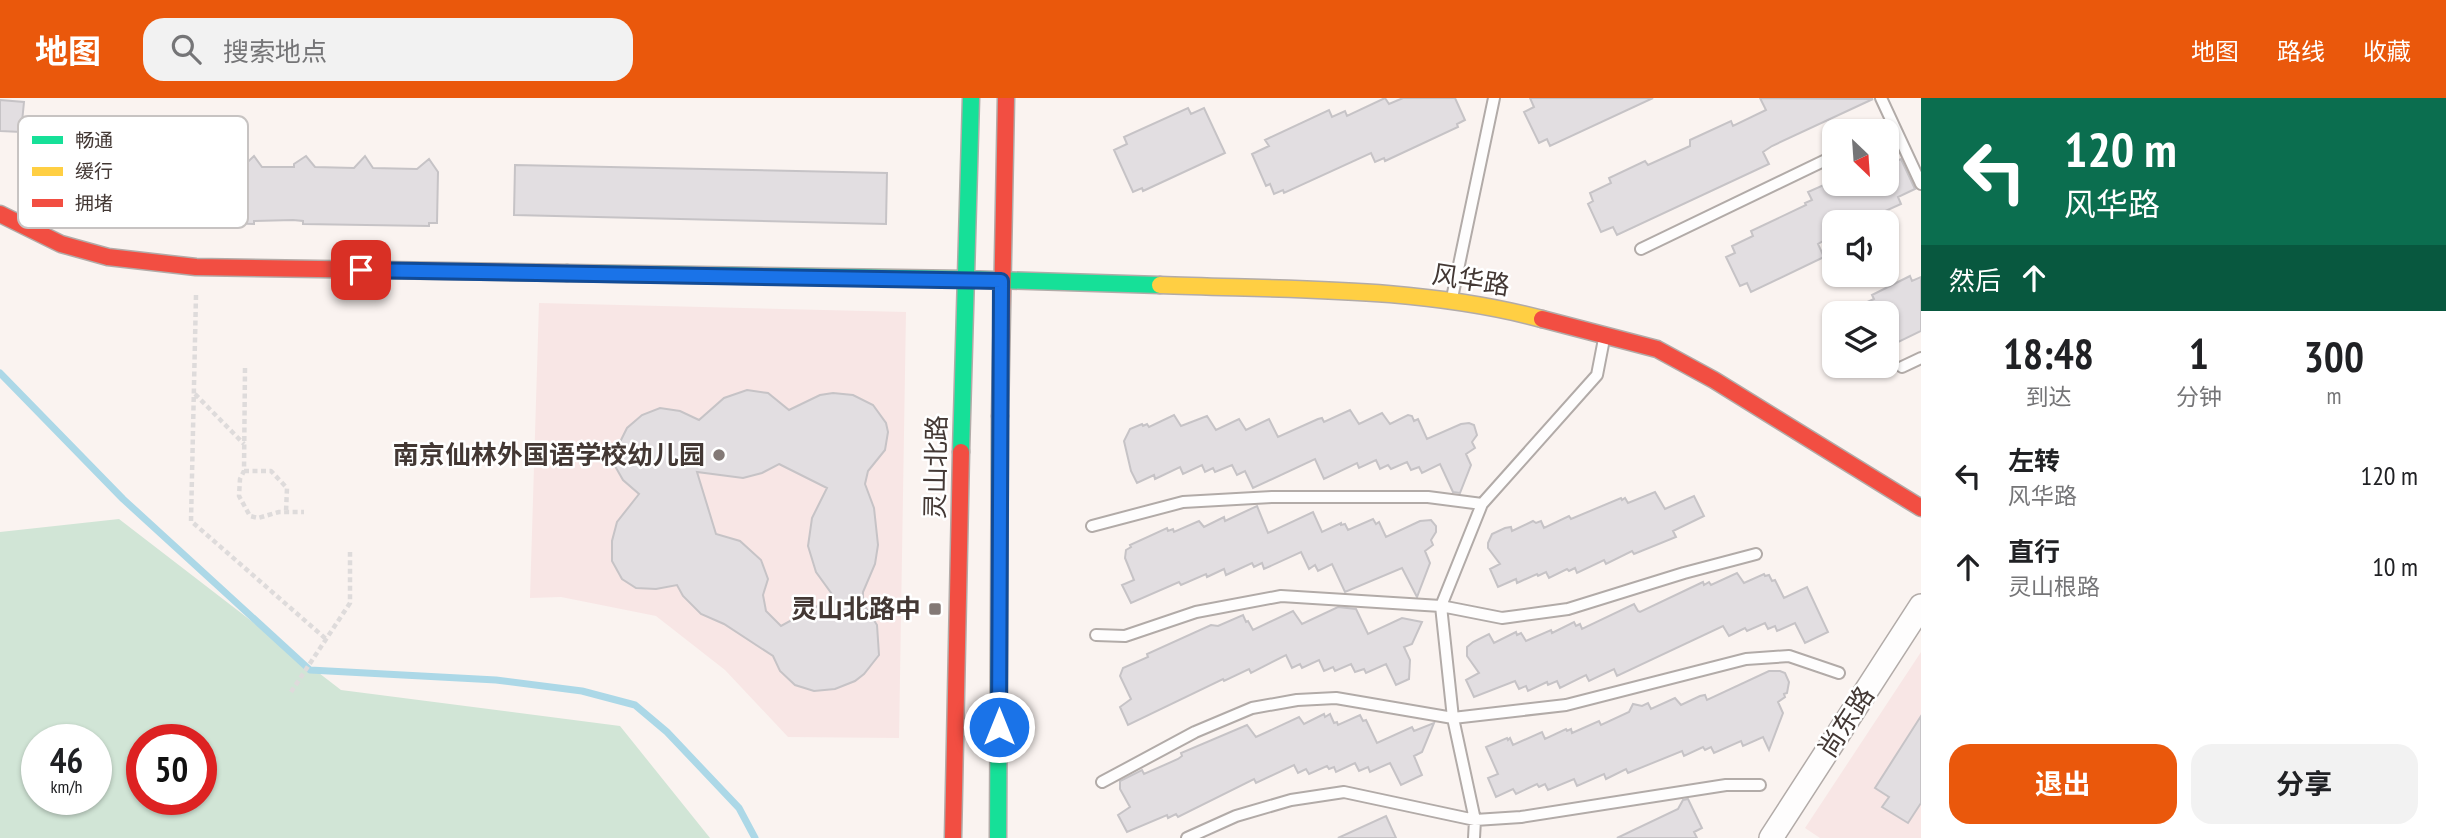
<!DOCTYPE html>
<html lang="zh">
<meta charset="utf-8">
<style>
body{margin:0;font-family:"PT Sans Narrow","Noto Sans SC",sans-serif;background:#f2f2f2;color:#202124;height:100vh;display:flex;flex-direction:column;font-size:26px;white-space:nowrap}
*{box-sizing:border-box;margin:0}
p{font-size:23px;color:#757577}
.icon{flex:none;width:38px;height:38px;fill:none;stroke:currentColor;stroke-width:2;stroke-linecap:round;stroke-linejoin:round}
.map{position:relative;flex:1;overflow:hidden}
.details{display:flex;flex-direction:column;background:#fff;width:525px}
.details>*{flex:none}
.guide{background:#0b6e4f;color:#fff;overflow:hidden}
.needle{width:46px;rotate:155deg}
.controls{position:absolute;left:1822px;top:21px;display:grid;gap:14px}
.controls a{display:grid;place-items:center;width:77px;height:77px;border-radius:14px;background:#fff;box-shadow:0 2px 5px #0004;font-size:35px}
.speed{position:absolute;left:21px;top:626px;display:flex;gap:14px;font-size:35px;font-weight:700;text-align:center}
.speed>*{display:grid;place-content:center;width:91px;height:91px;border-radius:50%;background:#fff;box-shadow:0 2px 5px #0004;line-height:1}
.speed small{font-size:18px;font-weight:400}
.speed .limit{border:10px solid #d22;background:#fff;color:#111}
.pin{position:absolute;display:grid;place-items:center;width:60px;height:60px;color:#fff;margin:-30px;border-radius:14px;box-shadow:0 4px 10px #0006}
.me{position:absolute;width:77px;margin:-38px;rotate:0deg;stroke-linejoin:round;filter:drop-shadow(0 0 5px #0008)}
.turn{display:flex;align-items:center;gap:24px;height:147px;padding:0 28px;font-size:32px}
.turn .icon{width:91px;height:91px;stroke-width:2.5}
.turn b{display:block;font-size:49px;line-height:60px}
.then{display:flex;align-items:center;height:66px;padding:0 28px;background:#0003;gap:14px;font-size:26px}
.eta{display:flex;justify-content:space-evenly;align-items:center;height:119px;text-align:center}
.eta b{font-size:42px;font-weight:700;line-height:49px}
.primary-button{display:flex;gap:14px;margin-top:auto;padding:14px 28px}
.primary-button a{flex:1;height:80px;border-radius:21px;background:#ea580c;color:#fff;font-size:28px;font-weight:700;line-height:80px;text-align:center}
.primary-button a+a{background:#f2f2f2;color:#202124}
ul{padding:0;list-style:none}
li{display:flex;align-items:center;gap:21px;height:91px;padding:0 28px}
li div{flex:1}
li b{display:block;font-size:26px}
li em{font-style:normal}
header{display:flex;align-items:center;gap:42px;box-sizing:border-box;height:98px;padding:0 35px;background:#ea580c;color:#fff}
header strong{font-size:33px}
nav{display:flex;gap:38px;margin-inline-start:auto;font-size:24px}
.search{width:490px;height:63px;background:#f2f2f2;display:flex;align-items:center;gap:18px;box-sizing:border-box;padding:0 24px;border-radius:21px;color:#757577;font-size:26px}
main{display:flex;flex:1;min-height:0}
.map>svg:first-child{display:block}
.education{fill:#f8e6e5}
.green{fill:#d1e5d6;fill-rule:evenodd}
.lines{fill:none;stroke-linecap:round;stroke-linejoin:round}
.stream{stroke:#acd8e7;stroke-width:7}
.building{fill:#e2dee1;stroke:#c6c3c6;stroke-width:2;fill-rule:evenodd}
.lane-casing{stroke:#b2aba8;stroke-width:14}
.street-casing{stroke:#b2aba8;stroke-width:26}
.fast-casing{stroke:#b2aba8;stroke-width:19}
.slow-casing{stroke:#b2aba8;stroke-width:19}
.jam-casing{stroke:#b2aba8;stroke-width:19}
.path{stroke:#dedbdb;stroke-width:4.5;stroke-dasharray:5 3.5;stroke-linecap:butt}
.lane{stroke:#fefdfd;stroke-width:10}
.street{stroke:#fefdfd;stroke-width:23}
.fast{stroke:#16e098;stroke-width:16}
.slow{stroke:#ffcf43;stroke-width:16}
.jam{stroke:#f24e42;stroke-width:16}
.route-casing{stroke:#114b97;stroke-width:18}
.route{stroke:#1a73e8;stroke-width:12}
.poi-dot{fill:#837976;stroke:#fff;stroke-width:2.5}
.labels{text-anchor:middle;stroke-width:5;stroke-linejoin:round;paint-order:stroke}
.street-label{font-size:26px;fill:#433834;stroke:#fff}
.poi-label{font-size:26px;font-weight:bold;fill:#433834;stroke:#fff;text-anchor:end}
.key{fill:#fff;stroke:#c7c3c2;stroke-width:2}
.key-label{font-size:19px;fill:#433834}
</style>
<header>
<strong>地图</strong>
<div class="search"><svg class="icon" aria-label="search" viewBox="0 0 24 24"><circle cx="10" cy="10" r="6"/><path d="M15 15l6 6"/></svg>搜索地点</div>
<nav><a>地图</a><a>路线</a><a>收藏</a></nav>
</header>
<main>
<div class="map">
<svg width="1921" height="740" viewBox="0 0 1921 740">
<rect width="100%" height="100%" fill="#faf3f0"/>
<path class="education" d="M539,205L906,214L899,640L788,639L725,572L656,518L561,499L530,500Z
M1921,554V740H1820L1805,730Z"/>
<path class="green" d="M119,421L341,592L620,628L710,740H0V434ZM37,642H96V702H37ZM142,642H201V702H142Z"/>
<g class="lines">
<path class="stream" d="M0,275L123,401L310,572L496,582L582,593L635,607L667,634L739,710L755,740"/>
</g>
<path class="building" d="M1385,0L1389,6L1403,0H1455L1465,22L1457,26L1458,29L1385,63L1384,60L1375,64L1371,55L1284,95L1283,92L1274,96L1270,86L1266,88L1252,56L1269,48L1265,42L1329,12L1332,19L1345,13L1347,18Z
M1530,0H1653L1550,48L1547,41L1539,45L1524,14L1534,9Z
M1760,0L1873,1L1772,48L1763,54L1769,66L1617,137L1613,129L1601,134L1588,106L1593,103L1590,95L1611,85L1609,80L1645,63L1648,67L1690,48V42L1731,23L1733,28L1766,12Z
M0,2L24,4L21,34L0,33Z
M1188,10L1191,16L1204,10L1225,55L1143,93L1142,90L1133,94L1114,52L1127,46L1124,39Z
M221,57L237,74L254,58L262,69H294V66L306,58L315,69L354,70L365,58L373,70L417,71L429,61L438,74L437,125H429V128L303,126V123L293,122L254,123V126L183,124L171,122L172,107L73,106L74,67L174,68L185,58L204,74Z
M1901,61L1915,91L1898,99L1901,106L1861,124H1834V137L1818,146L1824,159L1751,194L1747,185L1740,188L1726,159L1735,155L1732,148L1753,138L1751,133L1806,107L1805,105L1812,102L1808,94L1826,86H1886V68Z
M515,67L887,75L886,126L514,117Z
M1910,178L1912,183L1921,179V233L1886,250V215H1843L1874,201L1872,197Z
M747,292L768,295L789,312L820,297L833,295L853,297L873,307L886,325L888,334L885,352L868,373L865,386L874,410L878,447L875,466L863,494V505L877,527L879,557L864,576L855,583L835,591L814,593L795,587L780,573L773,558L724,526L701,516L683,498L677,487L656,491L636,490L622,481L612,463V443L617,424L639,396L623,382L615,368L617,350L627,330L642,317L660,310L680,313L699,322L724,300ZM779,366L827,390L812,420L808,448L816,474L834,499L781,528L766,513L763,497L768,481L761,462L740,443L716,436L697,374L743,380L762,375Z
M1350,312L1359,326L1382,315L1390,326L1408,317L1412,318L1414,323L1418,321L1427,341L1461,326L1469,325L1474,327L1477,337L1472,344L1475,350L1466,356L1471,367L1460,395L1453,394L1440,366L1422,375L1419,369L1411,372L1407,364L1391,371L1388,367L1380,371L1376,362L1359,370L1357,365L1324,381L1315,361L1253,390L1245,373L1237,377L1232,367L1215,374L1213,370L1205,374L1202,367L1183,376L1180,369L1155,381L1154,377L1137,385L1131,373L1124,343L1130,331L1142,326L1143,328L1147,326L1149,329L1174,317L1181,328L1207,318L1216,332L1239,321L1246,332L1269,321L1278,339L1318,321L1322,320L1324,324Z
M1655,394L1665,411L1694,398L1704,418L1673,433L1676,439L1634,456L1632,453L1606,466L1604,462L1577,475L1575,470L1569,473L1567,471L1549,480L1546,474L1538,478L1537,476L1517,485L1516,481L1498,489L1490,471L1500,466L1488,450V445L1492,436L1505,430L1511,429L1512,433L1533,423L1536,425L1541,423L1544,430L1569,418L1571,421L1621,400L1622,402L1625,400L1628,405Z
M1257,408L1268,435L1313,414L1322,434L1341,425V427L1345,426L1348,432L1373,421L1376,426L1379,424L1386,439L1420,423L1431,422L1436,428V434L1431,442L1433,447L1425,453L1430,465L1417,499L1402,470L1345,494L1332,466L1318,473L1315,467L1309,471L1301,454L1264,471L1262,465L1254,469L1252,465L1226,477L1224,471L1207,479L1206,476L1181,487L1179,484L1131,505L1122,487L1134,482L1125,460L1126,452L1131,449L1130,447L1167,430L1168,433L1173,431L1174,434L1199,423L1204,429L1224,419L1225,423Z
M1737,475L1744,485L1764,476L1765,478L1769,477L1772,483L1775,482L1784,500L1807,489L1828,534L1805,545L1795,525L1777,533L1775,528L1768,531L1765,525L1747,533L1745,530L1729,538L1723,528L1617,578L1614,571L1589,583L1586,577L1560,590L1557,583L1548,587L1547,584L1528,593L1526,588L1519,591L1515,583L1474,599L1466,582L1479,575L1467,558V549L1473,544L1489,536L1494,545L1516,534L1517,537L1521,535L1526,543L1551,532L1552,535L1574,524L1576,528L1580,526L1582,531L1634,506L1638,513L1640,514L1703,484L1704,487L1709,484L1711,487Z
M1338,509L1356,511L1368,536L1402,520L1422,524L1412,546L1404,549L1410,562L1409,581L1396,587L1386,566L1366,575L1364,571L1355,574L1351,566L1335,573L1333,569L1324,573L1319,562L1302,570L1300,566L1292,570L1286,557L1251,575L1249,571L1224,583L1223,581L1128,627L1120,609L1131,601L1120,578L1123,570L1148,559L1147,556L1211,527L1218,528L1243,517L1246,524L1248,523L1253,532L1293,513L1302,526Z
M1769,573H1780L1785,575L1789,584L1787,595L1784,596L1785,599L1778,604L1783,615L1769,652L1763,639L1743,648L1741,643L1714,655L1711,649L1705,652L1703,649L1684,658L1682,653L1628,675L1626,671L1606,681L1604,676L1577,688L1574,681L1548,692L1545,686L1539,689L1537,686L1516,696L1513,691L1496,699L1488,680L1498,676L1486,649L1507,640L1508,642L1510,640L1513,647L1542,634L1545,641L1566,631L1567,633L1571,631L1572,635L1599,623L1601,627L1629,614L1633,606L1642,608L1648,605L1651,611L1675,600L1681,607L1700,598L1705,597L1707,602Z
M1324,616L1325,619L1330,616L1334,625L1337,624L1338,627L1360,617L1363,623L1366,622L1377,645L1412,629L1414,633L1434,625L1422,654L1414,658L1422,677L1401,687L1390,665L1370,674L1368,669L1359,673L1355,665L1336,674L1334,669L1329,671L1327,668L1309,676L1306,671L1298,675L1294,667L1256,685L1254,681L1178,719L1176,716L1168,720L1167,717L1127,734L1118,717L1130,709L1120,691V683L1142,672L1144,676L1178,661L1182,658L1181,655L1247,627L1256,639L1299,619L1304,626Z
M1921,618V705L1908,725L1882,709L1889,699L1875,690Z
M1688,701L1702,730L1694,734L1697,740H1617L1678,711L1683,702Z
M1386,718L1396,740H1338Z"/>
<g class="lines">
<g class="lane-casing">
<path id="lane" d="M1881,0L1921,86
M1641,151L1834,58
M1452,200L1494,0
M1902,269L1921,260
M1092,428L1183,404L1272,399H1428L1482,406
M1096,537L1125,538L1196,514L1281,498L1441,508L1502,520L1568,511L1684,475L1756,456
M1102,684L1195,634L1252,610L1297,602L1336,600L1453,620L1566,607L1746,561L1789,558L1839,575
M1187,740L1236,718L1291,702L1344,694L1475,722L1521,719L1726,687H1760
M1474,740L1475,722L1453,620L1441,508L1482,406L1597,277L1604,241"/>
</g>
<g class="street-casing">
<path id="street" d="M1771,740L1921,508"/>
</g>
<g class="fast-casing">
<path id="fast" d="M567,175L965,181L1160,187
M961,354L971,0
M998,740L1000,318"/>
</g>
<g class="slow-casing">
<path id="slow" d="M1160,187C1288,192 1418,188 1542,221"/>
</g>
<g class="jam-casing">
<path id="jam" d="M0,116L61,146L108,159L196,169L567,175
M1542,221L1657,251L1714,282L1921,410
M1000,318L1006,0
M953,740L961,354"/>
</g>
<path class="path" d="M196,197L191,423L326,541
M245,270L244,373L240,381L239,398L250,418L258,420L279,414H304
M195,296L244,346
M244,373H271L287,390L286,414
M291,594L350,505V454"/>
<use href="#lane" class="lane"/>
<use href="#street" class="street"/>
<use href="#fast" class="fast"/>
<use href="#slow" class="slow"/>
<use href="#jam" class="jam"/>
</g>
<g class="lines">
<g class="route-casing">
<path id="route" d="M361,172L1001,183L999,629"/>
</g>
<use href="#route" class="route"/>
</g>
<g class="poi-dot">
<circle cx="719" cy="357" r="7"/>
<rect x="928" y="504" width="14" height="14" rx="3.5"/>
</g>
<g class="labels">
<g class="street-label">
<text transform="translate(1471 182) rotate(9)" y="9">风华路</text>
<text transform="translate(936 369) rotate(-89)" y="9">灵山北路</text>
<text transform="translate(1846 624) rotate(-57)" y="9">尚东路</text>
</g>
<g class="poi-label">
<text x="705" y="366">南京仙林外国语学校幼儿园</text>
<text x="921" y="520">灵山北路中</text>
</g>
</g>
<rect x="18" y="18" width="230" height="112" rx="10" class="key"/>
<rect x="32" y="38" width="31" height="8" fill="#16e098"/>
<rect x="32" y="69" width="31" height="9" fill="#ffcf43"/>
<rect x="32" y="101" width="31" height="8" fill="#f24e42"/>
<g class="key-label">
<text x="75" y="49">畅通</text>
<text x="75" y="80">缓行</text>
<text x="75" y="112">拥堵</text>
</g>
</svg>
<div class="controls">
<a><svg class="needle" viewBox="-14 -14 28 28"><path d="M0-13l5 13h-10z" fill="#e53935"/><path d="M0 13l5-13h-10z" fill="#757577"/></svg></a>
<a><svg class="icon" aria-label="sound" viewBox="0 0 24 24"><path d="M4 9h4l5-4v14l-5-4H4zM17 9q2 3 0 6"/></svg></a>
<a><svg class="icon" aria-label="layers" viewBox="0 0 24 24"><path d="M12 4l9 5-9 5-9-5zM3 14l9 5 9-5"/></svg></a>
</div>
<div class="speed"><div>46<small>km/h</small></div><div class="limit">50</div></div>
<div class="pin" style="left:361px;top:172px;background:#d93025"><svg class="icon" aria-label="arrive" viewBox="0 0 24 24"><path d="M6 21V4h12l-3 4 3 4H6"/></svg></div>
<svg class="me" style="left:999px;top:629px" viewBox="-20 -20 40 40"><circle r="17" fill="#1a73e8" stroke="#fff" stroke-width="3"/><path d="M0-11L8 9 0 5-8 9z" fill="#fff"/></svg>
</div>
<section class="details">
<div class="guide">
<div class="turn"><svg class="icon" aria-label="left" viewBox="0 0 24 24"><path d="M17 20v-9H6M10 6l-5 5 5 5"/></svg><div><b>120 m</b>风华路</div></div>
<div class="then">然后<svg class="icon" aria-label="ahead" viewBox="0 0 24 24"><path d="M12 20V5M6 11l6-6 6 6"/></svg></div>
</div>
<div class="eta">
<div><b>18:48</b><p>到达</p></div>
<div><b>1</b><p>分钟</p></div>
<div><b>300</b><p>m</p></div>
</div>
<ul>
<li><svg class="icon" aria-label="left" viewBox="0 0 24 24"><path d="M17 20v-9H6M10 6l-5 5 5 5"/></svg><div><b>左转</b><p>风华路</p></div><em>120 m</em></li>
<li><svg class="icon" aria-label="ahead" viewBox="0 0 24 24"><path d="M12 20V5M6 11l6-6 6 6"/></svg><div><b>直行</b><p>灵山根路</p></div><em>10 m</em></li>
</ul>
<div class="primary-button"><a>退出</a><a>分享</a></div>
</section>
</main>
